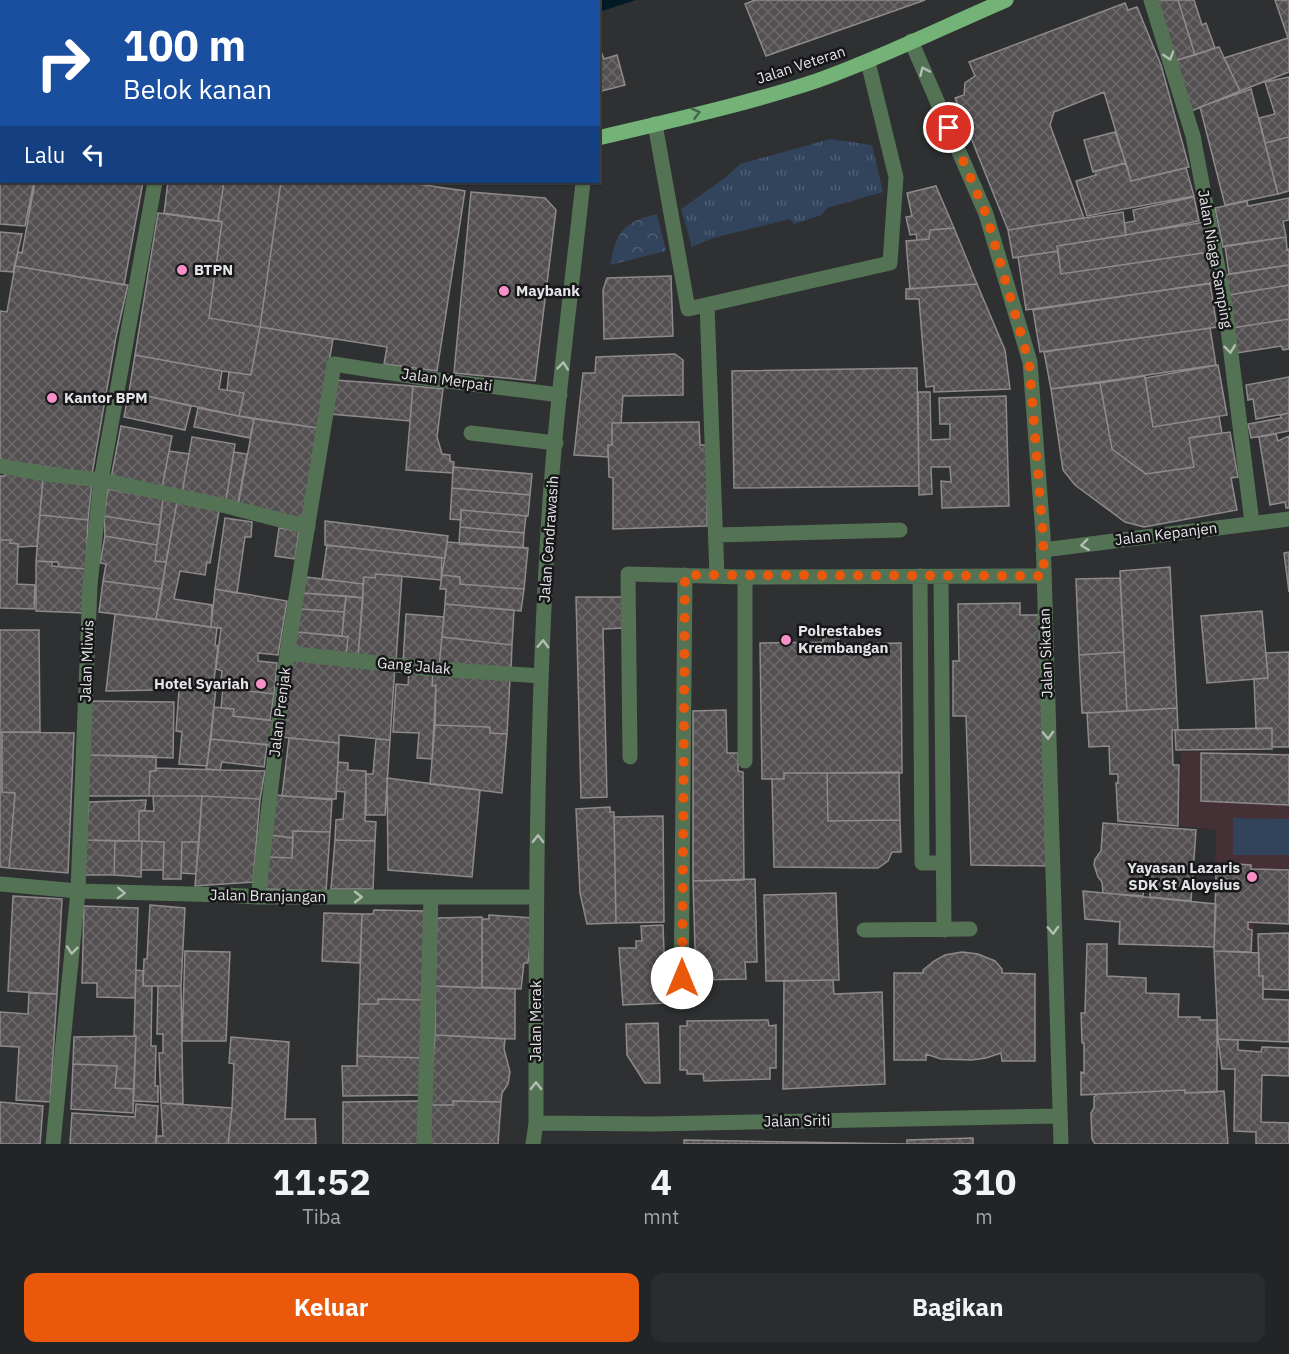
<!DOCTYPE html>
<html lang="id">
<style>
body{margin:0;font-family:"IBM Plex Sans",sans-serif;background:#2a2c2e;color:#f1f3f6;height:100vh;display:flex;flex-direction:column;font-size:22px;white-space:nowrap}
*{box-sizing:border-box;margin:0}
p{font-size:20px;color:#a2a4a7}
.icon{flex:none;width:33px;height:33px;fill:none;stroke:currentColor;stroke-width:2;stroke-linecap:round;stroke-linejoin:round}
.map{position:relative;height:1144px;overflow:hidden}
.details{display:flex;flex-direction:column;background:#222426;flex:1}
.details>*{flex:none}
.guide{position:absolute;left:0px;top:0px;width:600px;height:183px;box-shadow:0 2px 4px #0004,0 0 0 2px #3f4143;background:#1a4fa0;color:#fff;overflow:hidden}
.pin{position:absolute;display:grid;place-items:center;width:51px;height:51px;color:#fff;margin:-26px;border:3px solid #fff;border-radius:50%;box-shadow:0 2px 6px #0007}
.me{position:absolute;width:66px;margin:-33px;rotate:0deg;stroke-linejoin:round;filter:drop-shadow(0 0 4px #0008)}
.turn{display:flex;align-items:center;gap:21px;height:126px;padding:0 24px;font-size:27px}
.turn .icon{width:78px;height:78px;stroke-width:2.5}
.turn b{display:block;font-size:42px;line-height:51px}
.then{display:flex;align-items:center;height:57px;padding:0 24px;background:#0003;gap:12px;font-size:22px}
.eta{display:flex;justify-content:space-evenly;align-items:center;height:102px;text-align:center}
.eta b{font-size:36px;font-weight:700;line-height:42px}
.button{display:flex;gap:12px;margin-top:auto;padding:12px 24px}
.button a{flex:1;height:69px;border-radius:12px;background:#ea580c;color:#fff;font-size:24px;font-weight:700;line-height:69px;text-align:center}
.button a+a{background:#2a2c2e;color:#f1f3f6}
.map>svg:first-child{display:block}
.education{fill:#453135}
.grass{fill:url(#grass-tufts)}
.forest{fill:url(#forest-crowns)}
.pitch{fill:#32435c}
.water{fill:url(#water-ripples)}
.building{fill:url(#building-cross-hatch);stroke:#8e8a8c;stroke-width:1.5}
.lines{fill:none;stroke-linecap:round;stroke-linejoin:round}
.minor{stroke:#547254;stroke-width:15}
.major{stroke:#74b377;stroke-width:15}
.oneway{stroke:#b2bdb4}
.oneway2{stroke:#466548}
.route{stroke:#ea580c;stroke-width:10;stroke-dasharray:0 18}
.poi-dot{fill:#f98fc9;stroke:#171719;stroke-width:2}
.labels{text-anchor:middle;stroke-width:5;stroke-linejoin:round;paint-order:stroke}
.street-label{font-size:15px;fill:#e4e5e7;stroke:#171719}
.poi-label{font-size:15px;font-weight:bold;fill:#e4e5e7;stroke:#171719;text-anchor:start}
</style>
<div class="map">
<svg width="1289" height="1144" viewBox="0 0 1289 1144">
<defs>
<pattern id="grass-tufts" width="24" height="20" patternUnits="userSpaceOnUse" patternTransform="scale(1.5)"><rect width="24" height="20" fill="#32435c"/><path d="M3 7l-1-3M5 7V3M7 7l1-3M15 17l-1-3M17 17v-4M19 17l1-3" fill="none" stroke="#505e73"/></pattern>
<pattern id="forest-crowns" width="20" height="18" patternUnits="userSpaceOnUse" patternTransform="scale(1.5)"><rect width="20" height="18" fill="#32435c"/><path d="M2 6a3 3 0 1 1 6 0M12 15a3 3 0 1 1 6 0" fill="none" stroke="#505e73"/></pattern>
<pattern id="water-ripples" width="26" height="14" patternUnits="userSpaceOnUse" patternTransform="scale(1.5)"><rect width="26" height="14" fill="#021926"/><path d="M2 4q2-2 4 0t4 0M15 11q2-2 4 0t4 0" fill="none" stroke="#273a46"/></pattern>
<pattern id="building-cross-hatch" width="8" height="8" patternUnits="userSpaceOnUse" patternTransform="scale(1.5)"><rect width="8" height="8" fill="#545052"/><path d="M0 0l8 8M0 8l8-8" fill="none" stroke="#6c696b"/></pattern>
</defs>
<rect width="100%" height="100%" fill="#2e3032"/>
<path class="education" d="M1181,752L1289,753V925L1254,924L1253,952L1213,950L1216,830L1180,826Z"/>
<path class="grass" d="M830,139L872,145L883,192L827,208L822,215L794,224L790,219L713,238L692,247L681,209L726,177L740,164Z"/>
<path class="forest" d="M657,214L666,251L610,265C616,232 623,222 657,214Z"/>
<path class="pitch" d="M1233,818L1289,819V855H1233Z"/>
<path class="water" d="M0,0H636L599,12L598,2H2L1,40Z"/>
<path class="building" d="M755,0H925L766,56L745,4Z
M1155,0H1178L1195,55L1174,61Z
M1178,0H1194L1202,25L1206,23L1215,48L1195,55Z
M1275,0H1289V72L1240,91L1224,58L1288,38Z
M1125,3L1128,10L1137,7L1161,65L1189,167L1131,181L1104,92L1054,112L1050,125L1084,218L1008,230L955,98L964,95L965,83L975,76L969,62Z
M598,44L604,59L617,55L625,85L598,92Z
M1219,47L1240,91L1189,112L1174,61Z
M1289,77V137L1265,143L1259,118L1275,114L1265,82Z
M1251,89L1278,194L1225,205L1200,107Z
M1115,132L1126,163L1093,172L1084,140Z
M0,135L2,182H34L25,226L0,224Z
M1289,137V191L1278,194L1265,143Z
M1126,163L1131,181L1186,168L1194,196L1087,216L1076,181L1096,175L1095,171Z
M35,182H143L124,285L15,266L18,252L22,253Z
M168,182H224L218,221L164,213Z
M224,182H281L260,327L209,318L222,222L218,221Z
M281,182H404L465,191L437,371L384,364L387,347L260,327Z
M936,186L954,228L930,230L929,239L917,240L916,234L910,235L906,217L912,216L907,193Z
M471,192L545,198L556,210L535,381L454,373Z
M1194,197L1199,221L1126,235L1124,223L1135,221L1133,210Z
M1289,198V220L1283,221L1286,237L1223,247L1215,208L1247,201L1248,206Z
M1123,212L1126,235L1057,246L1058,251L1013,258L1008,230Z
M158,213L222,222L209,318L260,327L251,375L222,371L135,355Z
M1205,222L1209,252L1061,274L1057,246Z
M954,228L977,284L910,289L906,241L929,239L930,230Z
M0,232L22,234L13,272L0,271Z
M1286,237L1287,250L1289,249V265L1229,274L1225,246Z
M1058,251L1061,274L1209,252L1214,283L1026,310L1018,257Z
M1289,265V285L1229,295L1225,275Z
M15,266L128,285L116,337L92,474L0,460V311L7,312Z
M671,276L673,336L604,339L603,290L607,278Z
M1210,283L1217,327L1040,352L1033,310Z
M977,284L1005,350L1010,389L934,392V386L926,387L919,299H906V289Z
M1289,285V319L1232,328L1229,295Z
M1289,319V349L1283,350L1281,346L1237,353L1232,328Z
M260,327L333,339L318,428L239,416L244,393L227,390L229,372L251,375Z
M1210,328L1216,365L1051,389L1044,352Z
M675,354L683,360V395L623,396L621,423H612V445H608V457L574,455L583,373H595L596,357Z
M135,355L222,371L219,389L244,393L239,416L129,392Z
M1218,365L1227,415L1153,427L1145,378Z
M917,368L919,486L734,488L732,371Z
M1145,376L1153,427L1219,416L1222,433L1189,438L1194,467L1146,474L1112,449L1100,383Z
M1289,377V413L1256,419L1253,399L1248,400L1246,385Z
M335,380L413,386L410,421L330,414Z
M1100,383L1112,449L1146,474L1194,467L1189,438L1230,432L1238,477L1231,478L1237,510L1144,527L1125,522L1075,485L1063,470L1051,389Z
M413,386L443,389L437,437L442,454L450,455V461L454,462L453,473L406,470Z
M129,392L191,406L185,430L124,417Z
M918,392H930L931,440L950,439V424H940L939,398L1006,396L1009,506L942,508L941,481L951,482L950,467H931L932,494L919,495Z
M198,408L254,419L250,438L194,427Z
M1289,413V431L1251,438L1248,424L1281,418V415Z
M254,419L318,428L304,520L238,506Z
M699,422L700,445H708L707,526L613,529V478L609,477L608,445H612V423Z
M121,426L172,436L162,488L111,478Z
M1276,434L1278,441L1289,436V508H1286L1285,502L1270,505L1259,437Z
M192,437L235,444L226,500L182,493Z
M169,451L189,454L182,493L162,488Z
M234,452L247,454L238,503L226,500Z
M453,467L532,474L530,495L452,488Z
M5,472L43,478L37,546L18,547V544L10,543L11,540H0V476H5Z
M43,478L92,483L88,520L40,515Z
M452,488L530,495L528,516L461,510V520L450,519Z
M108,489L163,499L160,525L104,516Z
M163,499L177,502L166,562L155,561Z
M177,502L219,511L210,563L207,562L205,575L180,571L174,599L212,605L211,627L156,619Z
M461,510L526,516L524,533L460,527Z
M40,515L88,520L86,569L59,567L58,562L36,561Z
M104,516L160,525L157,545L105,536Z
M225,518L252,522L251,537H245L237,593L215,589Z
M325,521L448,536L445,558L325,545Z
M460,527L524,533L523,548L459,544Z
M279,528L299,531L295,559L275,556Z
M105,536L157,545L155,561L166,562L162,589L103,581L106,564L100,563Z
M0,540H11L10,543L18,544L17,584L35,585L34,609L0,608Z
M447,542L528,548L524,589L460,584V577L442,575Z
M327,545L442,558L441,580L376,574L375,578L364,577L363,584L322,579Z
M1289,552V592L1284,553Z
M36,561L52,562V566L86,569L84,613L36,611Z
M1170,567L1177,708L1127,711L1120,571Z
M376,574L402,576L396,660L358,657L364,577L375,578Z
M442,575L460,577V584L524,589L521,611L445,604L446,589H440Z
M306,577L363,584V598L303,593Z
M1120,578L1124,652L1079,655L1076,579Z
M103,581L162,589L156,619L99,612Z
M215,589L287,601L278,655L258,653V661L277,663L274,694L220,688L222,671L216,669L221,628L211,627Z
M303,593L346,596L344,612L301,609Z
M346,596L363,598L358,657L346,656L348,637L342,636Z
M576,597H623V628L603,629L607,797L581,798Z
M1020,603V615H1040L1046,866L971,865L966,716H953V661H959L958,604Z
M445,604L514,610L512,645L442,637Z
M301,609L344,612L342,636L297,632Z
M1262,611L1268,678L1207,683L1201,616Z
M115,614L217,628L215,645L218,646L213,689L106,691Z
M406,614L444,617L439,666L403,662Z
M839,628V644L901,643L902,773H784V779H762L760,643L823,642L822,629Z
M0,630H39L40,732H0Z
M297,632L348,637L346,656L294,651Z
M442,637L512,645L511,669L439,666Z
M1124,652L1127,711L1082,713L1079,655Z
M1289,652V747H1272V728L1256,729L1254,679L1268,678L1266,653Z
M291,658L395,666L390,740L339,735V743L281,737Z
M409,671L433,672L432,686L436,685L432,759L417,758L419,733L393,732L396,684L408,685Z
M433,671L510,679L507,734L490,733V727L435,725L436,685L432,686Z
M223,688L274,694L270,720L233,716L234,709L221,708Z
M216,689L207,766L179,764L182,732L176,731L179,690Z
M90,701L174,702L173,758L89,755Z
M214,707L234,709L233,716L275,721L272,745L211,739Z
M1177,708L1178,730H1172L1173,765H1179L1178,826L1118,821L1116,783H1118V774H1110L1109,746L1089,747L1087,713Z
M726,710L727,753H738V771L743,772L744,880L693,881V711Z
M435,725L490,727V733L507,734L502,793L430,784Z
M1272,728V749L1176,750L1175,730Z
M0,732H2V792L15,793L9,868L0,867Z
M2,732L74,733L68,873L9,868L15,793L2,792Z
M289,738L339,743L336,799L282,796Z
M211,739L267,745L264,767L222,762L220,770L206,769Z
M376,739L390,740L385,815H366V774H373Z
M1201,753L1289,755V805L1201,801Z
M89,755L156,756V771H150L149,796H87Z
M338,762L348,763V770L366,771L365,821L376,822L375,841L335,840L336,820L343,819L345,792L336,791Z
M156,768L220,770L265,771L260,799L202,796H149L150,771H156Z
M899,772L900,820L828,821L827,773Z
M784,773H827L828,821L900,820L901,852H892L888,861L878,868L774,867L772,779H784Z
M387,778L480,790L472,877L388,870Z
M275,795L332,800L330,832L293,831V838L270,835Z
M153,796H202L199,842H182L181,879H163L164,842L139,841V811H154Z
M202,796L260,799L253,882L195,886Z
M146,800L145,810L139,811V841L86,840L89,802Z
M610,807V812H614L616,923L587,924L580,893L576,809Z
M663,816L664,922L616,923L614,817Z
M1103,823L1196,830L1191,901L1150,897V883H1144L1143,896L1103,893L1102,882L1098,877L1094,865L1095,859L1101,851Z
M293,831L330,832L326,891L266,889L268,857L292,858Z
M270,835L293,838L292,858L268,857Z
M86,840L115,841L114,875H85Z
M335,840L375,841L373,889H331Z
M115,841H142L141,877L114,875Z
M142,841L164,842L163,870H141Z
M182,842H199L196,874L181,873Z
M1236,864L1251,865V869L1289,870V924L1248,922V929L1252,930L1251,952L1214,951L1216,875H1237Z
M755,879L757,962H745L746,979L696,980L693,881Z
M1083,891L1216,904L1214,947L1119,944L1120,922L1085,919Z
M836,893L839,980L766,981L764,895Z
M13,896L62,899L57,994L8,991Z
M150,905L185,908L181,986H143L144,959H147Z
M84,906L138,908L135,998L97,997V983H82Z
M374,910L427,911L425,1000L378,999V1004H359L362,914H373Z
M324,913L362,914L360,963L322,961Z
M489,915L533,918L528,963H524L521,989L482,987V919H489Z
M482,917V988L435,986L437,918Z
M663,925L666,1003L623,1005L619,948H636V941H642L641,926Z
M1289,933V990L1263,989V976H1259L1258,934Z
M1087,944H1107V976L1146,978V993L1179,994L1178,1017H1200V1020H1217V1092L1185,1093V1090L1081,1095V1072L1084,1073V1043H1082L1081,1013H1085Z
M185,951L230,952L226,1041H182Z
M1214,951L1259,953V976H1263V999L1289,1000V1042L1218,1039Z
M962,952L978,954L995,961L1002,969V973L1035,974V1061H1002L1001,1053L986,1058L972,1060L941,1059L926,1054V1060H894V973H923V970L934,961L945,955Z
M136,970L143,971V986H152L151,1046H156L155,1086H158V1102L133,1101L136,1036H134Z
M833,980L834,994L882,992L885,1084L783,1089L784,981Z
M158,986H181L183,1104L161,1103L159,1053H163V1034H157Z
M435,986L515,989V1039L435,1035Z
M29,993L57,994L50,1102L16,1100L19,1047L0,1046V1012L28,1014Z
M378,999L425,1000L424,1058L357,1056L359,1004H378Z
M768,1020L769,1026L776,1025V1068H770V1079L704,1081L703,1074H687V1070H680V1026H687V1021Z
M658,1023L660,1083H645L627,1055L626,1024Z
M435,1035L505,1039L504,1049L510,1072L508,1084L502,1093L501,1102L453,1101V1105H430Z
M136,1036L134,1089L115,1088L117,1066L73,1064L74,1037Z
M231,1037L289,1042L285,1119H315L316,1144H228L232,1108L234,1064L229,1063Z
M1218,1039L1238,1040V1050L1261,1052L1262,1047L1289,1048V1076L1262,1075L1261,1122L1289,1123V1144H1256V1132L1234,1131L1235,1069H1222Z
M357,1056L424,1058V1095L343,1096L342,1066H357Z
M73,1064L117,1066L115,1088L134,1089L133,1113L71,1109Z
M1185,1090V1093L1224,1091L1228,1144H1095L1092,1139L1091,1113L1094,1108V1097L1098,1094Z
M420,1101L418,1144H343V1102Z
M453,1101L501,1102L498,1144H428L430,1105H453Z
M0,1102L43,1106L40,1144H0Z
M161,1103L232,1108L228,1144H156V1136H163Z
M136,1104L158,1106L156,1144H70L72,1113L135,1117Z
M973,1138V1144H907V1140Z
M684,1140L907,1144H684Z"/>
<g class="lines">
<path class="minor" d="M1151,0L1193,136L1225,305L1252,523
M911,41L986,214L1030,362L1043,535L1061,1144
M655,124L688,309L890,263L896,177L868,62
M707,305L717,576
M471,433L556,443
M0,466L46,474L101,480L226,506L308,527
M716,535L900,530
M1043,550L1289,519
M920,576L922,863H943
M745,577V761
M941,577L944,930
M287,653L422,668L541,676
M630,757L628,574L745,577L1044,576
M0,884L78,891L226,895L258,897H536
M258,897L287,653L334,364L423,378L560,395
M864,930L970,929
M681,1002L685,575
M536,1123L655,1124L1059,1116
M53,1144L78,891L90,585L101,480L155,182
M424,1144L431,897
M533,1144L536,1123C536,932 536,741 547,550C553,427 570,304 583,182"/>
<path class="major" d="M0,97H2
M598,138C669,121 747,104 816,81C881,58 943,27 1006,0"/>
</g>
<defs><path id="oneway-chevron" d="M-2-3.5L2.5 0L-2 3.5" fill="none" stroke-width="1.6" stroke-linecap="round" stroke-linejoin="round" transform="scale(1.5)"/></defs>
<g class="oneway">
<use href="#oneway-chevron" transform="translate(1169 56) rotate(73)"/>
<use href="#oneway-chevron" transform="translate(924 71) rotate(-114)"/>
<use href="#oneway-chevron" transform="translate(1230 349) rotate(83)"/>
<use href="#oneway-chevron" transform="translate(563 366) rotate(-84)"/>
<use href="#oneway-chevron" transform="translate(1085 545) rotate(173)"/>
<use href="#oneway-chevron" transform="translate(543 644) rotate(-88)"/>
<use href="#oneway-chevron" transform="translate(1048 735) rotate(88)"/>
<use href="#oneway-chevron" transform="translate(538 839) rotate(-89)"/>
<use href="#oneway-chevron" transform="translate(121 893) rotate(2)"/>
<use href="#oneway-chevron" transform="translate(358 897)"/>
<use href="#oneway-chevron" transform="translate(1053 930) rotate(88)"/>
<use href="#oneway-chevron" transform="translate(72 950) rotate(96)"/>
<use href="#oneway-chevron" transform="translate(536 1086) rotate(-90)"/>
</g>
<use class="oneway2" href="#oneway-chevron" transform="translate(696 113) rotate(-14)"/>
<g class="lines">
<path class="route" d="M682,978L685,575L1044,576L1043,535L1029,362L986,214L949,128"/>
</g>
<g class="poi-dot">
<circle cx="182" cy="270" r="6"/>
<circle cx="504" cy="291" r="6"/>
<circle cx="52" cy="398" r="6"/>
<circle cx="786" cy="640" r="6"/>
<circle cx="261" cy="684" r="6"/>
<circle cx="1252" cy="877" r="6"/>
</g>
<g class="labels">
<g class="street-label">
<text transform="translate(801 65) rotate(-18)" y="5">Jalan Veteran</text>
<text transform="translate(1215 259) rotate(80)" y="5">Jalan Niaga Samping</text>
<text transform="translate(447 380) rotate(8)" y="5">Jalan Merpati</text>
<text transform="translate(1166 534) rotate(-7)" y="5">Jalan Kepanjen</text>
<text transform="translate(549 539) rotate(-86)" y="5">Jalan Cendrawasih</text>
<text transform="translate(1046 653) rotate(-92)" y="5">Jalan Sikatan</text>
<text transform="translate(87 661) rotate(-88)" y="5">Jalan Mliwis</text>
<text transform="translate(414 666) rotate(5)" y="5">Gang Jalak</text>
<text transform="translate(280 712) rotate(-83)" y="5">Jalan Prenjak</text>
<text transform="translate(268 896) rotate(1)" y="5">Jalan Branjangan</text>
<text transform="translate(536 1021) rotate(-90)" y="5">Jalan Merak</text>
<text transform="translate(797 1121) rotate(-1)" y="5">Jalan Sriti</text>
</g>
<g class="poi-label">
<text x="194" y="275">BTPN</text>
<text x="516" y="296">Maybank</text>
<text x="64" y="403">Kantor BPM</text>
<text x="798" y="636">Polrestabes<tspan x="798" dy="17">Krembangan</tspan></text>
<text x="249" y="689" text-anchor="end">Hotel Syariah</text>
<text x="1240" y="873" text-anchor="end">Yayasan Lazaris<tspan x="1240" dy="17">SDK St Aloysius</tspan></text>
</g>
</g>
</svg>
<div class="pin" style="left:949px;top:128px;background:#d93025"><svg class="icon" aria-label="arrive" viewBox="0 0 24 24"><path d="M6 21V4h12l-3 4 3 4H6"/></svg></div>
<svg class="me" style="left:682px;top:978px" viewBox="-20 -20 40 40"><circle r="19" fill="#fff"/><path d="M0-13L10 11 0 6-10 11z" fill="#ea580c"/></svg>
<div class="guide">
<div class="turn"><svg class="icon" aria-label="right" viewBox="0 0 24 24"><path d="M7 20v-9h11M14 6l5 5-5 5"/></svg><div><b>100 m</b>Belok kanan</div></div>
<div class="then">Lalu<svg class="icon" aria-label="left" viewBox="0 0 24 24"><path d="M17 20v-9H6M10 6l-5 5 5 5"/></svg></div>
</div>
</div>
<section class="details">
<div class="eta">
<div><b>11:52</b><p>Tiba</p></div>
<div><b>4</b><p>mnt</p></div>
<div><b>310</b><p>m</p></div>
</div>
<div class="button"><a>Keluar</a><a>Bagikan</a></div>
</section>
